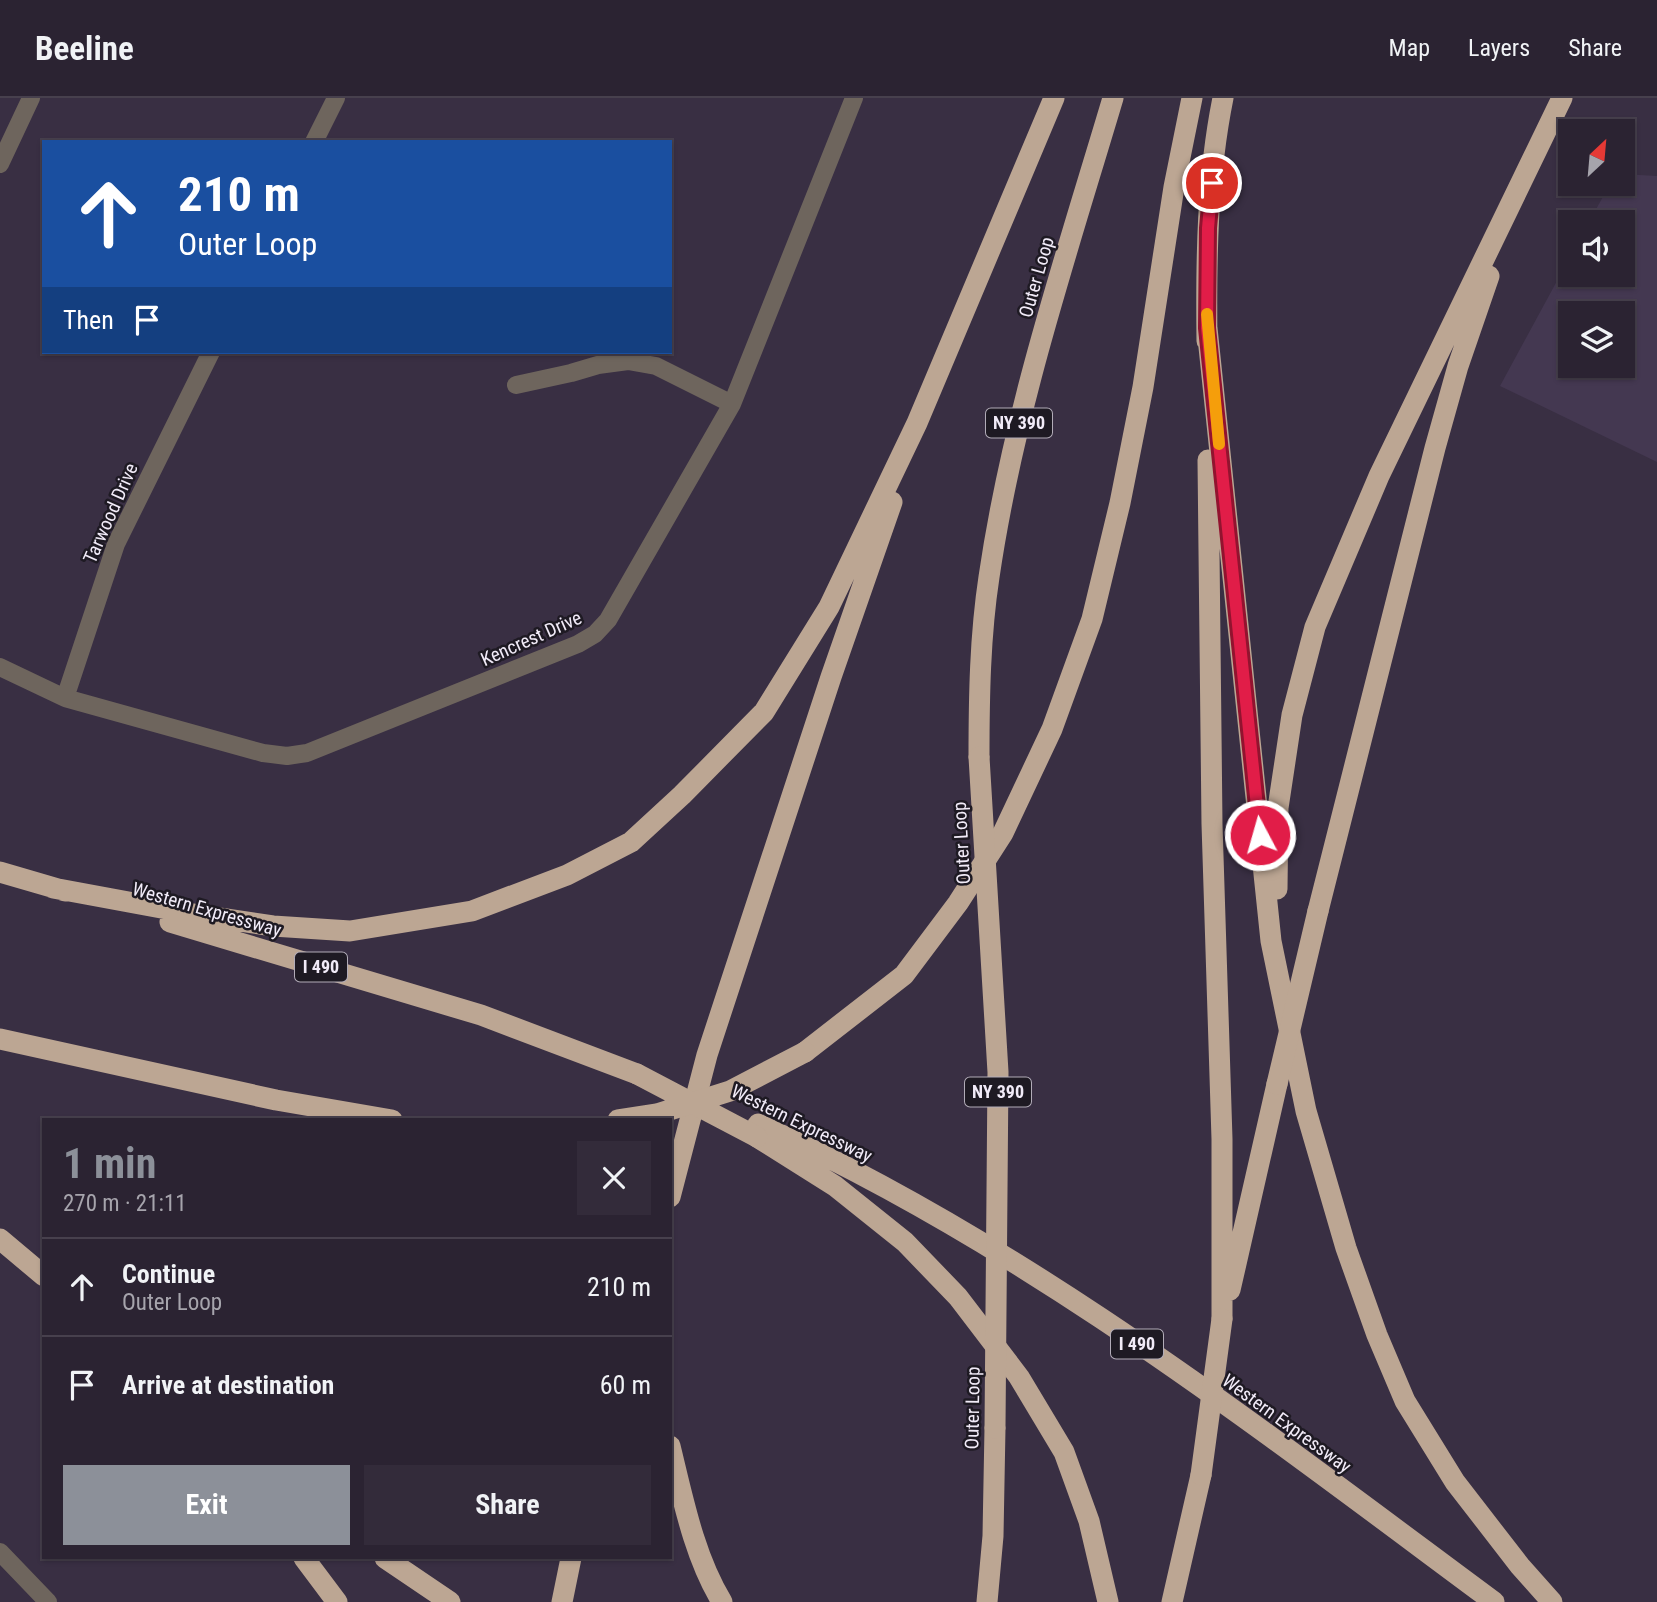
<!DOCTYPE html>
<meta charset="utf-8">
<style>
:root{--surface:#2b2332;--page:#332b3a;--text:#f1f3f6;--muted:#a6a4ac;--line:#47404d;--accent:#8c9099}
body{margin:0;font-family:"Roboto Condensed",sans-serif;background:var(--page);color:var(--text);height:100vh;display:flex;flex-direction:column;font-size:26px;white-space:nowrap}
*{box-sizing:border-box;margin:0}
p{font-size:23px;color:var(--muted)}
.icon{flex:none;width:38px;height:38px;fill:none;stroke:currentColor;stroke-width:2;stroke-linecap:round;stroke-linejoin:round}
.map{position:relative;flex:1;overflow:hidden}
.drawer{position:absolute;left:42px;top:1020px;width:630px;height:441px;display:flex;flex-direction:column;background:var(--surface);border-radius:0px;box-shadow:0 2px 5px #0004,0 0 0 2px var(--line)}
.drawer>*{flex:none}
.top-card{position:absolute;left:42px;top:42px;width:630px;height:214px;border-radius:0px;box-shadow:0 2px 5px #0004,0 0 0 2px var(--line);background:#1a4fa0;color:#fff;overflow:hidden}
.needle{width:46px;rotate:26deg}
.buttons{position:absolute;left:1558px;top:21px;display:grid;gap:14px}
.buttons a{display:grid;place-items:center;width:77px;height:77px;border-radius:0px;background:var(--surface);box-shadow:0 2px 5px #0004,0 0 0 2px var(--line);font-size:35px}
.pin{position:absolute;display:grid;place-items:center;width:60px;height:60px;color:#fff;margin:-30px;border:4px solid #fff;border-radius:50%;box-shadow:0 2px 7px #0007}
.me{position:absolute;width:77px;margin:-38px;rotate:354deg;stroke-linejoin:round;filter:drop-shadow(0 0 5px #0008)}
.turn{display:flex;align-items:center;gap:24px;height:147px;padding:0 21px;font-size:32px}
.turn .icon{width:91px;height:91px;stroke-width:2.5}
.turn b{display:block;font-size:49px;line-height:60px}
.then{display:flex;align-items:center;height:66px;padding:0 21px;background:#0003;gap:14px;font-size:26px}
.round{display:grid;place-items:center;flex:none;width:74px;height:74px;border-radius:0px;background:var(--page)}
.head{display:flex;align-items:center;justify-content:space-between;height:119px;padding:0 21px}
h1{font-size:42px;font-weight:700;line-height:52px;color:var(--accent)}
.cta{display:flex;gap:14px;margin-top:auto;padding:14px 21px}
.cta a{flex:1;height:80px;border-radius:0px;background:var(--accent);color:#fff;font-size:28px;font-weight:700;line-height:80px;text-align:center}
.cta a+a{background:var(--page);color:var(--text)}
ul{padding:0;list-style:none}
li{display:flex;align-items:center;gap:21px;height:98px;padding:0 21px;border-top:2px solid var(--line)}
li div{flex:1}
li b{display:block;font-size:26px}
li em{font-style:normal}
header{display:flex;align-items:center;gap:42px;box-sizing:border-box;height:98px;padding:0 35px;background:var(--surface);border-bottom:2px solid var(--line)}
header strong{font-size:33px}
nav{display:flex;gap:38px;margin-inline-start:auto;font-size:24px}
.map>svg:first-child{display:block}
.built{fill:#443851;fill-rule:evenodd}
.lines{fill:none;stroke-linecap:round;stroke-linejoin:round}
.street{stroke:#6e655d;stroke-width:18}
.highway{stroke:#bca693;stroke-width:21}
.highway-bridge{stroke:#bca693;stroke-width:21}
.route-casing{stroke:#92132f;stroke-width:18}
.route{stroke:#e11d48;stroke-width:12}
.slow{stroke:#f59e0b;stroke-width:12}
.labels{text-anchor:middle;stroke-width:5;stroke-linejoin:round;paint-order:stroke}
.shield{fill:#1e1a23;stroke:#b2acb8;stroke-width:2}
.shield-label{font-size:18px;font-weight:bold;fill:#f1ebf8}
.street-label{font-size:19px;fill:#f1ebf8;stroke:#1e1a23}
</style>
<header>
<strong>Beeline</strong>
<nav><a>Map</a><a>Layers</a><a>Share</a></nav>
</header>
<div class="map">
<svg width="1657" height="1504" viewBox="0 0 1657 1504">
<rect width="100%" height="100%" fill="#392f43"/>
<path class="built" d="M1622,76L1657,78V364L1500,288L1570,159V177H1622V124H1589L1610,86H1622ZM1570,215H1622V268H1570Z"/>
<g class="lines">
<path class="street" d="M314,44L336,0
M0,66L31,0
M516,287L571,275L598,267L628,263L656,268L732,306
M0,569L65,600L263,655L287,658L307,655L578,546L595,536L608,522L732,306L854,0
M65,600L116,446L211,254
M0,1454L48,1504"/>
<path class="highway" d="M1207,230L1271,843L1306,1013L1346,1150L1377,1237L1405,1303L1455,1384L1520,1468L1552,1504
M1207,243C1206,162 1207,79 1223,0
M1208,362L1212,726L1222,1041V1221
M979,659C979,599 980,538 989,479C1013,315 1066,158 1113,0
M0,774L65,793
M53,790L199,817L273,828L350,833L472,813L567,777L631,744L682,697L764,614L829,509L917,325L1054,0
M1277,791L1278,710L1292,617L1315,529L1379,378L1562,0
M1318,813L1435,350L1458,268L1489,178
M170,824L481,917L637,976
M0,941L276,1002L392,1022
M805,954L904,877L958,805L1003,735L1052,631L1092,521L1120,405L1143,289L1174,89L1192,0
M758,1026C1025,1147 1259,1330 1494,1504
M757,1039L835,1088L905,1144L958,1199L1019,1279L1064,1354L1089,1423L1108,1504
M670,1099L707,957L831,579L892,404
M0,1141L44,1178
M1230,1192L1277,986
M670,1348C683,1401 694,1458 722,1504
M304,1460L337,1504
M385,1460L450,1504
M562,1504L571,1460
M987,1504L993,1438L995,1330
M1172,1504L1201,1377"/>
<path class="highway-bridge" d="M979,659L998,974L995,1330
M637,976L757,1039
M1277,986L1318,813
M618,1022L657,1016L730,993L805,954
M1201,1377L1222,1221"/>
</g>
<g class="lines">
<defs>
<path id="route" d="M1212,85L1208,130L1207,230L1260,737"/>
</defs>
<use href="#route" class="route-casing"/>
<use href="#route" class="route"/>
<path class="slow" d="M1207,216L1219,346"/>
</g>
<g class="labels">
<g class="shield">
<rect x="986" y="310.5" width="66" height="29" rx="5"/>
<rect x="295" y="854.5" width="52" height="29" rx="5"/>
<rect x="965" y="979.5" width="66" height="29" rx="5"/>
<rect x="1111" y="1231.5" width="52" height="29" rx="5"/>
</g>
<g class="shield-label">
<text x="1019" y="331">NY 390</text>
<text x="321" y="875">I 490</text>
<text x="998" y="1000">NY 390</text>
<text x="1137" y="1252">I 490</text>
</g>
<g class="street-label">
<text transform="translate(1036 179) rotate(-74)" y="7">Outer Loop</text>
<text transform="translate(110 415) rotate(-66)" y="7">Tarwood Drive</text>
<text transform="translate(531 540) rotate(-24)" y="7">Kencrest Drive</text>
<text transform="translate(961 745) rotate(-93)" y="7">Outer Loop</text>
<text transform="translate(207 811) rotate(16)" y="7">Western Expressway</text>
<text transform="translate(802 1025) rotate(26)" y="7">Western Expressway</text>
<text transform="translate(972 1310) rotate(-89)" y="7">Outer Loop</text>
<text transform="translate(1287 1325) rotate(36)" y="7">Western Expressway</text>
</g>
</g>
</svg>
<div class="buttons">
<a><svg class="needle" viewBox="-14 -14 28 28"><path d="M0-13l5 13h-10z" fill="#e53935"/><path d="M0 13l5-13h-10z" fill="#a6a4ac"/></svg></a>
<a><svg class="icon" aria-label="sound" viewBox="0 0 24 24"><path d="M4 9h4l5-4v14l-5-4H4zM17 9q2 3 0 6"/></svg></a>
<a><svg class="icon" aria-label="layers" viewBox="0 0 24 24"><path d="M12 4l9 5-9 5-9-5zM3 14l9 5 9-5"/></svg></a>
</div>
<div class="pin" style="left:1212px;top:85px;background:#d93025"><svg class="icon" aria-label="arrive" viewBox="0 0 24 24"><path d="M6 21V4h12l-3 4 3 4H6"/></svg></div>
<svg class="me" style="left:1260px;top:737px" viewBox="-20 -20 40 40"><circle r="17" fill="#e11d48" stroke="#fff" stroke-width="3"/><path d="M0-11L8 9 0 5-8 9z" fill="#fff"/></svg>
<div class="top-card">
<div class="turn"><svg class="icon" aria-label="ahead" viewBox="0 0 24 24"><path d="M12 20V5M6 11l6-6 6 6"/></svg><div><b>210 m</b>Outer Loop</div></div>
<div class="then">Then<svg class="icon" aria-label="arrive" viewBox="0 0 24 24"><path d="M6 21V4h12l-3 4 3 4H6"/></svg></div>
</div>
<section class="drawer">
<div class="head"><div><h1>1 min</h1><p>270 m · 21:11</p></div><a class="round"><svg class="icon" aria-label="close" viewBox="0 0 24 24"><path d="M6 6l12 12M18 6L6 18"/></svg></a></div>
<ul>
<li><svg class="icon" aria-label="ahead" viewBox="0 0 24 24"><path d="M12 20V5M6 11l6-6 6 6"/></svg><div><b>Continue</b><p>Outer Loop</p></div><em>210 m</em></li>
<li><svg class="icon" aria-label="arrive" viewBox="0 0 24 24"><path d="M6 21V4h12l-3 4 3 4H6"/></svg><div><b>Arrive at destination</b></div><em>60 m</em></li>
</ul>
<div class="cta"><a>Exit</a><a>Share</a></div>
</section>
</div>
